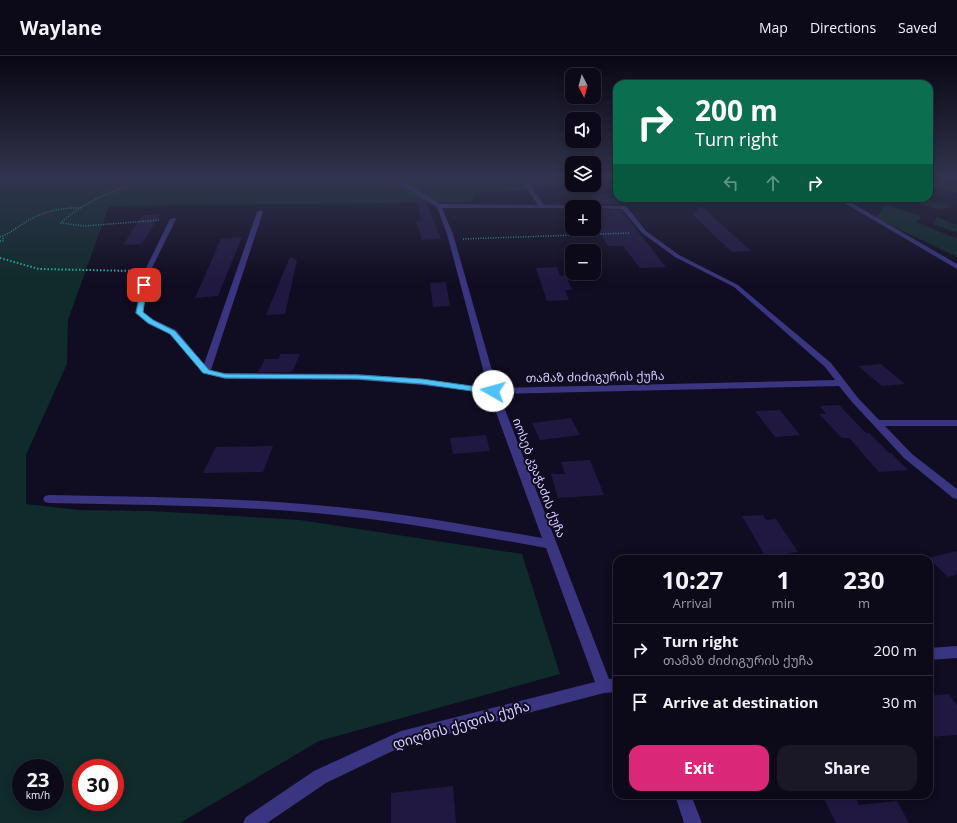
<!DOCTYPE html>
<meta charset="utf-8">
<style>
:root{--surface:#0c0919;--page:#1a1726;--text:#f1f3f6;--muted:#9a9aa2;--line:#2c2a38;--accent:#db2777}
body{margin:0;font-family:"Open Sans","Noto Sans Georgian",sans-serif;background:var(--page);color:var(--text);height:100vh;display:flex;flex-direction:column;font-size:15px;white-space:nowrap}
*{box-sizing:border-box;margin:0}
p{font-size:13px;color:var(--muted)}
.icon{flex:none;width:22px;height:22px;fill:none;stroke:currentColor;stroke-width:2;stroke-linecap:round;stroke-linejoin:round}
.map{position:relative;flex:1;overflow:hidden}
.drawer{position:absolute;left:613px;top:499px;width:320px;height:244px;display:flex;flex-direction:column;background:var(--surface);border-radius:12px;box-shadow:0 2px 10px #0003,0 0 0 1px var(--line)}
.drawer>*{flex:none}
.guide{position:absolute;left:613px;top:24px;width:320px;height:122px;border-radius:12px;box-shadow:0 2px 10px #0003,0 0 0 1px var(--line);background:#0b6e4f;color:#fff;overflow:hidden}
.needle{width:26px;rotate:174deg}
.buttons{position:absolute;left:565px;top:12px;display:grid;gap:8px}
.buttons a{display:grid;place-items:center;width:36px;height:36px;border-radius:8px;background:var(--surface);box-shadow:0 2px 10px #0003,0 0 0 1px var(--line);font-size:20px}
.speed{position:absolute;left:12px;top:703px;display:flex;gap:8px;font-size:20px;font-weight:700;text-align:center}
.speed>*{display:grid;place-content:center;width:52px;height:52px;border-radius:50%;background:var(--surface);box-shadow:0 2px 10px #0003,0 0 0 1px var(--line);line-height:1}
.speed small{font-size:10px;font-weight:400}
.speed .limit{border:6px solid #d22;background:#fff;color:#111}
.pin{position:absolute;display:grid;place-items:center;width:34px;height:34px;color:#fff;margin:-17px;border-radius:8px;box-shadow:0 2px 6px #0006}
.me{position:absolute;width:44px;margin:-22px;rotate:277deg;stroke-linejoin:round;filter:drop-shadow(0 0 3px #0008)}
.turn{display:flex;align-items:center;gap:14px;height:84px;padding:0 16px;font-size:18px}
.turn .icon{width:52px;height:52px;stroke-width:2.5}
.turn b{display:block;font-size:28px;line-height:34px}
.lanes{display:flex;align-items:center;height:38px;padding:0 16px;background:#0003;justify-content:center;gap:20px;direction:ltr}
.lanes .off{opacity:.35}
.eta{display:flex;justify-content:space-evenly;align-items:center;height:68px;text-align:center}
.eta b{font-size:24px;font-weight:700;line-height:28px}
.button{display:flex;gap:8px;margin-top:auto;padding:8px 16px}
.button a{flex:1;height:46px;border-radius:12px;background:var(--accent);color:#fff;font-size:16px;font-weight:700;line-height:46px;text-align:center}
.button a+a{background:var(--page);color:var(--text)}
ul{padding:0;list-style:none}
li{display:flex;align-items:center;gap:12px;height:52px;padding:0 16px;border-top:1px solid var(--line)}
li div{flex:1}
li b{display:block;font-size:15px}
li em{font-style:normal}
header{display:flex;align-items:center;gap:24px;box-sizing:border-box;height:56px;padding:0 20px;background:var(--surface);border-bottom:1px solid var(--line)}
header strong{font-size:19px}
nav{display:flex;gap:22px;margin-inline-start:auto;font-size:14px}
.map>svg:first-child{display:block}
.green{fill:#0f2b2a;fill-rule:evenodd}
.building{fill:#211842}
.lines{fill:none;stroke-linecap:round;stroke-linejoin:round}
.path-far1{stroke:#29b6af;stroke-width:1.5;stroke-dasharray:1 1.5;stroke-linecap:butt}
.path{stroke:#29b6af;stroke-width:2;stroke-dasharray:1.5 2;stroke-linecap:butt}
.lane{fill:#393581;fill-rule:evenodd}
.street{fill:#393581;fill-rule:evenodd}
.route{fill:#4fc3f7;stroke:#337fa1}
.labels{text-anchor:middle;stroke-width:4;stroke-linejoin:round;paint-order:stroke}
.street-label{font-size:12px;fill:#d2ccff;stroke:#100c21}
.near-street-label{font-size:14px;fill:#d2ccff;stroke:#100c21}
</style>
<header>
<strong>Waylane</strong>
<nav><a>Map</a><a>Directions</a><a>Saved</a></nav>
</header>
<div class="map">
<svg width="957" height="767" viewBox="0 0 957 767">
<rect width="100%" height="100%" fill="#100c21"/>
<path class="green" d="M0,120H572V128L529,134L474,137L471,146L109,150L68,264L67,308L26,399V448L79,454L152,455L300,464L522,498L560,618L319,685L180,767H0ZM21,712H55V746H21ZM81,712H115V746H81Z
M929,122L957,130V137L929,129Z
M897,142H922L952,151L937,153Z
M886,149L922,160L916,166L957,183V201L876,162Z
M937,161L957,169V177L933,168Z"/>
<path class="building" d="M592,139H607L609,142H614L619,148H597Z
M417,140L426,146L441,183L422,184L416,165H421Z
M701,150L751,195L732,196L693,159Z
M594,153L621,154L666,211L640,212L623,190H608L594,167Z
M160,158L142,188L123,189L143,159Z
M242,181L218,240L195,242L221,183Z
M290,201L297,204L285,258L266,259Z
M557,211L560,220L566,219L572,234H565L569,244L547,245L536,212Z
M446,226L450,250L433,251L430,227Z
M281,298H300L292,316H258L265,303H278Z
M881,308L905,328L882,330L858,310Z
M839,349L866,377H869L889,397H891L908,414L879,416L849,382H842L819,358H826L820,350Z
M780,354L787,363L800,379L775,381L755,355Z
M571,362L580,379L540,384L532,367Z
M486,379L490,395L453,398L450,382Z
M273,390L263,416L203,417L216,391Z
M590,404L604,439L558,442L551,418H565L561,406Z
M763,459L766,464L776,463L798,496L788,497L792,503H767L742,460Z
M957,495V518L948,521L928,502Z
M949,638L957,649V679L929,681V640Z
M453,730L456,767H391V737Z
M822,739H854L859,749L897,745L909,767H836Z"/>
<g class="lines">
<path class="path-far1" d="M157,120C127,130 83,144 61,167L84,170L160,164
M0,126L13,120
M0,181C9,178 16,172 24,167C41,156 61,151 81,152
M463,183L630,177
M0,185H3V180"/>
<path class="path" d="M0,202L39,213L136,215"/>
<path class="lane" d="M788,142H825L823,143L741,146L739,145L741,144Z"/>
<path class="street" d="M387,120H392L408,128L440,148L538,149L519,120H524L544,149L626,150L646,175L679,199L738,229L831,307L858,342L879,364H957V370H885L912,398L957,433V443L953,442L904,402L852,346L839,330L499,338L609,623L617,622V636L604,637L403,690L326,727L267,767H243L246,761L314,715L401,675L595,626L546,492C469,478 393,464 315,457C227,449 138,449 49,447L45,446L43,443L45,440L49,439C138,441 227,441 315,449C391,455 467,469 542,482L489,337L422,329L358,324L225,323L203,317L170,278L148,268L135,257L144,216L170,163L175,162L176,163L150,216L143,256L154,264L176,274L204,308L257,156L260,154L263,156L211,314L225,317L358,318L422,323L488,332L447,178L437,151L404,130L387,123ZM572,151L622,153L642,177L675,201L734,231L825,311L835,324L497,332L453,178L442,152H572Z
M836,142H843L957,208V213Z
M957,590V602L929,604V592Z
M675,739H691L702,767H684Z"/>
</g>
<linearGradient id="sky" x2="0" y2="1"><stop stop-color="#090712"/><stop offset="0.53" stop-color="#31344e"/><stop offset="1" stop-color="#31344e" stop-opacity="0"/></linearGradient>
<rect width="957" height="228" fill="url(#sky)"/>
<path class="route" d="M142,228L147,229L143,256L153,264L175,275L209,314L225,318L358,319L422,323L493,333L497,335L493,338L422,328L358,323L225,322L203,317L170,278L148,267L136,257Z"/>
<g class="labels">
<g class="street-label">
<text transform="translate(595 321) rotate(-1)" y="4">თამაზ ძიძიგურის ქუჩა</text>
<text transform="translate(539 422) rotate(69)" y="4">იოსებ კვაჭაძის ქუჩა</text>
</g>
<g class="near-street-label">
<text transform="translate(461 669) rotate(-16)" y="5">დიღმის ქედის ქუჩა</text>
</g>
</g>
</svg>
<div class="buttons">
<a><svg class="needle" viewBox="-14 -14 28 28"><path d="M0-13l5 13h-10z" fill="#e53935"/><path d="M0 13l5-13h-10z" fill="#9a9aa2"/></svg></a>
<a><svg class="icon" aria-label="sound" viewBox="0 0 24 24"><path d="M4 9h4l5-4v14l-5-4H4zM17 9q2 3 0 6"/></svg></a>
<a><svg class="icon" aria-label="layers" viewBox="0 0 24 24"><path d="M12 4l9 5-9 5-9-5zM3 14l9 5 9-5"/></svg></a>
<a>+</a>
<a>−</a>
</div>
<div class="speed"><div>23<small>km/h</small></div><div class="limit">30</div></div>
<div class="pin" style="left:144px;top:229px;background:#d93025"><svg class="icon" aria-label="arrive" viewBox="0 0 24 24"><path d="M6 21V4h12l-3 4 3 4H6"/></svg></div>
<svg class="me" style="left:493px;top:335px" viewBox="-20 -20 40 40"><circle r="19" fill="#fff"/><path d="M0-13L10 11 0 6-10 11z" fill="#4fc3f7"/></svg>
<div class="guide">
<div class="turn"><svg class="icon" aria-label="right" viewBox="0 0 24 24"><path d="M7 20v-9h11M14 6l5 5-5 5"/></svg><div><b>200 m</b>Turn right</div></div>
<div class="lanes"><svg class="icon off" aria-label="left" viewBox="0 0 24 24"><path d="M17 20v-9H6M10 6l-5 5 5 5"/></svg><svg class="icon off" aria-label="ahead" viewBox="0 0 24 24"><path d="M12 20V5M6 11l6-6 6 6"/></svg><svg class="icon" aria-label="right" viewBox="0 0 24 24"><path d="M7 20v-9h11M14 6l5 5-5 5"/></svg></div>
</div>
<section class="drawer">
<div class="eta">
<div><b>10:27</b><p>Arrival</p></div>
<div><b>1</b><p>min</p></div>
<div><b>230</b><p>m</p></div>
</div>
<ul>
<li><svg class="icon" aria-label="right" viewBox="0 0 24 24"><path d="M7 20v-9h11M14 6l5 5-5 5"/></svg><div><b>Turn right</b><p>თამაზ ძიძიგურის ქუჩა</p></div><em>200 m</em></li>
<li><svg class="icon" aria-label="arrive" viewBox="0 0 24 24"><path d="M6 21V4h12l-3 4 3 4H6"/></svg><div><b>Arrive at destination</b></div><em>30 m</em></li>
</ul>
<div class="button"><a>Exit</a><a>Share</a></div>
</section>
</div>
